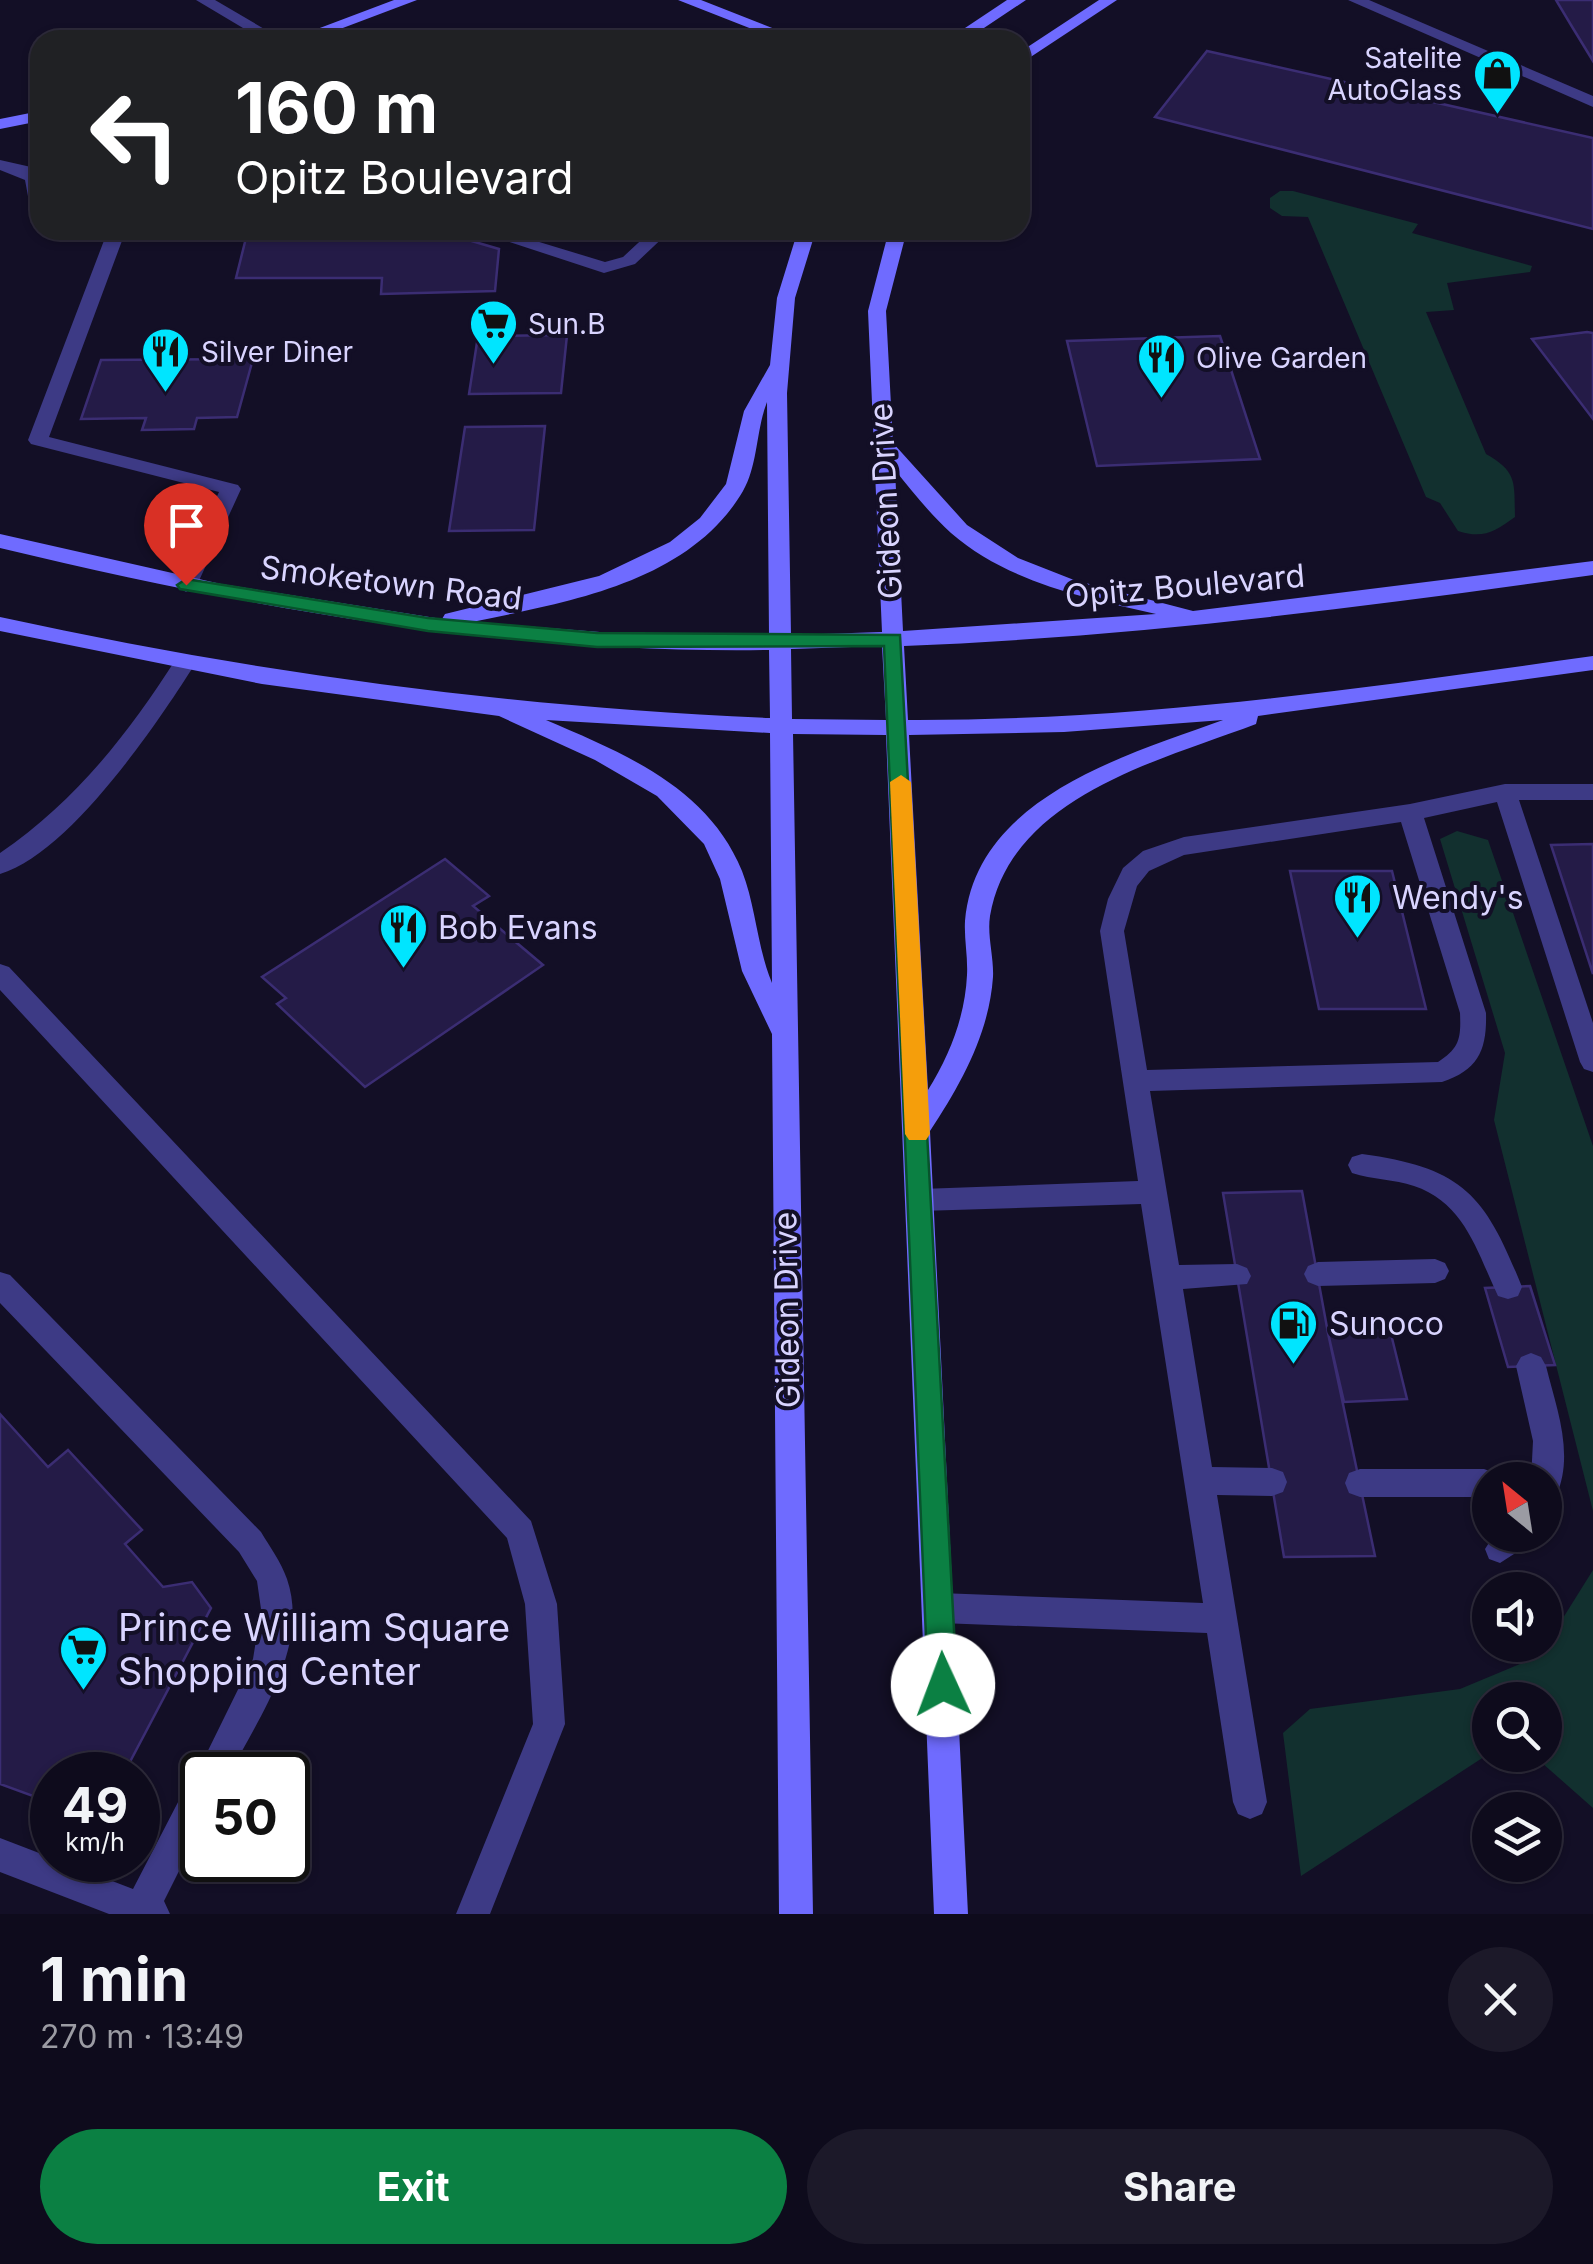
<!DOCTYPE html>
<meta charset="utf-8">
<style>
:root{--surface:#0e0b1c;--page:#1c1929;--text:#f1f3f6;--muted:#9b9ba3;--line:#2e2b3b;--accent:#0b8043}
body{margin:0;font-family:Inter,sans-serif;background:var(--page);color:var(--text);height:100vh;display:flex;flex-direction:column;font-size:38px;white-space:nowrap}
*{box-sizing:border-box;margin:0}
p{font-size:32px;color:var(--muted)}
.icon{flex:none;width:55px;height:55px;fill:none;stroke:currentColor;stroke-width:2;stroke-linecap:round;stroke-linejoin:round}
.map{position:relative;height:1914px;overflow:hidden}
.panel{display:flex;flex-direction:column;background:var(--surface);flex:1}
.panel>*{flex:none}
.top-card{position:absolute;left:30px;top:30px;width:1000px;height:210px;border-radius:30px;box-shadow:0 2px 8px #0004,0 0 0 2px var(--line);background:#202124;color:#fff;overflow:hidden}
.needle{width:65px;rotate:330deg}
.controls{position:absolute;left:1472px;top:1462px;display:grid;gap:20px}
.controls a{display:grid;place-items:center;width:90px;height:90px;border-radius:50%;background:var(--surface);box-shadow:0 2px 8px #0004,0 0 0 2px var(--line);font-size:50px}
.speed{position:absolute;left:30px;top:1752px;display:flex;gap:20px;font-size:50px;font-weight:700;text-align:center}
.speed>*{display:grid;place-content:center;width:130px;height:130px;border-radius:50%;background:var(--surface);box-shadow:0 2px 8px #0004,0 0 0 2px var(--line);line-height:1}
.speed small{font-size:25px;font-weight:400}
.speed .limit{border:5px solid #111;border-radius:15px;background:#fff;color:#111}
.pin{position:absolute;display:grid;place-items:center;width:85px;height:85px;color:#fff;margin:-102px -42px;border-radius:50% 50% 50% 0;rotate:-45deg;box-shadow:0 0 10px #0007}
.pin .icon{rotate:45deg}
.me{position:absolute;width:110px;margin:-55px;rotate:358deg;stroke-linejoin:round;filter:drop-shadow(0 0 8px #0008)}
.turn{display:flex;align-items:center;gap:35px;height:210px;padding:0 40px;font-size:45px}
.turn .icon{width:130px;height:130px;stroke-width:2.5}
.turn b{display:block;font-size:70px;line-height:85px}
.round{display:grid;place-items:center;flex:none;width:105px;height:105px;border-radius:52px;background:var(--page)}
.summary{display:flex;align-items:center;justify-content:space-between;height:170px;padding:0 40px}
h1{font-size:60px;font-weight:700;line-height:75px}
.primary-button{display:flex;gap:20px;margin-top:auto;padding:20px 40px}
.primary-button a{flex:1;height:115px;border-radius:60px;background:var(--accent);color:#fff;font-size:40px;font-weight:700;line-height:115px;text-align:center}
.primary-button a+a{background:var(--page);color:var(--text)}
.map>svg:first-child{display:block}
.green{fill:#12302f}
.building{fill:#241b47;stroke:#3b2d73;stroke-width:2.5}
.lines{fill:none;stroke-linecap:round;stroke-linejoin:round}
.lane{fill:#3d3a85;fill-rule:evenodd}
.secondary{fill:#6f6bff;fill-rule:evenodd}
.route{fill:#0b8043;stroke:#07532c;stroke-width:2.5}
.slow{fill:#f59e0b}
.labels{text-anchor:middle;stroke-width:8;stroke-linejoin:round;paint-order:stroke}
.far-poi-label{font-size:28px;fill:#d9d4ff;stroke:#130f26;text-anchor:start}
.street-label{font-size:32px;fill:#d9d4ff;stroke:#130f26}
.poi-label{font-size:32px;fill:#d9d4ff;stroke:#130f26;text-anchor:start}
.near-poi-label{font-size:38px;fill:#d9d4ff;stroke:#130f26;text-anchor:start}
</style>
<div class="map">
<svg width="1593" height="1914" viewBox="0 0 1593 1914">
<rect width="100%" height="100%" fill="#130f26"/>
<path class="green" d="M1280,191H1293L1418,224L1412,233L1532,266L1530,272L1447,283L1454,310L1426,312L1486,454C1518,472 1514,483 1515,517C1494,532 1483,539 1458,531L1440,503L1426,497L1308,217L1282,216L1270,208V198Z
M1457,831L1488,840L1593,1146V1511L1494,1120L1505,1053L1440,839Z
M1593,1570V1808L1533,1755H1545V1700H1490V1753L1301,1876L1283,1733L1310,1709L1460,1689L1520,1664L1539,1645H1545V1639L1558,1626Z"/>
<path class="building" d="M1556,0H1593V61L1571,25Z
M1207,51L1593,138V229L1155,117Z
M248,230H434L499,249L495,291L381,294L382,278H236Z
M1587,332L1593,333V419L1532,339Z
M567,335L561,393L469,394L478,336Z
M1220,336L1260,459L1097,466L1067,341Z
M253,359L237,417L197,418L194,429L142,430L146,418L81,419L101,360Z
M545,426L534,530L449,531L465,427Z
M1593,844V974L1551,845Z
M445,859L489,896L473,906L543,965L365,1087L277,1004L286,998L262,977Z
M1290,871H1392L1426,1009H1319Z
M1302,1191L1328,1333L1375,1556L1284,1557L1223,1193Z
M1530,1286L1555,1365L1508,1367L1485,1288Z
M1390,1330L1407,1399L1344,1402L1328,1333Z
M0,1414L48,1467L68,1450L142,1530L125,1544L163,1587L192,1582L211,1608L123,1775H52V1803L0,1784Z"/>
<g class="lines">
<path class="lane" d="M196,0H215L283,40H263Z
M1348,0H1369L1593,96V107Z
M0,160L31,167L40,174V207H30L25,180L0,170Z
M108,230H126L49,437L238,485L241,489L197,585L186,592L175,585L219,492L31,444L28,440Z
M473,230H500L605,262L623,257L652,230H671L635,264L604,273Z
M184,657L195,664C157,724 70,853 0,874V853C75,802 128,734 176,659Z
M1505,784H1593V800H1519L1593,1023V1072L1584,1069L1580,1062L1497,802L1424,818L1486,1013C1487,1049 1479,1070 1442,1082L1150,1091L1179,1265L1237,1264L1247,1268L1251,1276L1247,1284L1183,1289L1212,1467L1272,1468L1283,1472L1287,1482L1283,1492L1272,1496L1217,1495L1267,1802L1262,1814L1250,1819L1238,1814L1233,1802L1207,1633L940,1623L929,1619L924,1608L929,1597L940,1593L1203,1603L1141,1204L921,1211L911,1208L907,1200L911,1192L921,1189L1138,1181L1100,931L1108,899L1123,868L1143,851L1184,837L1410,804ZM1401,822L1460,1013C1461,1038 1460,1048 1438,1062L1147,1070L1124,931L1137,886L1149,871L1184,855Z
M0,964L9,967L531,1521L557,1604L565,1724L490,1914H456L533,1724L525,1604L507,1538L0,990Z
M1362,1154C1464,1168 1485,1195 1522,1287L1518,1296L1508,1299L1498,1296C1477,1252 1465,1203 1414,1186C1394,1179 1373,1180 1352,1173L1348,1165L1352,1157Z
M1435,1259L1445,1263L1449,1271L1445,1279L1435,1283L1318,1286L1308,1282L1304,1274L1308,1266L1318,1262Z
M0,1272L10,1275L261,1532C270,1547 281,1562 287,1579C310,1646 258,1719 229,1775H202V1825L164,1901L170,1914H109L0,1872V1838L133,1889L190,1779L195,1777L253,1659L261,1609L257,1581L239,1552L0,1303Z
M1531,1353L1541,1357L1546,1366C1556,1407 1575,1454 1556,1496L1545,1500V1480H1531L1533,1441L1516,1366L1521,1357Z
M1360,1469H1484L1495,1473L1498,1480H1490V1494L1484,1497H1360L1349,1493L1345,1483L1349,1473Z
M1494,1535H1532L1528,1545L1500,1563L1489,1559L1485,1549Z"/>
<path class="secondary" d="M394,0H417L311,40H288Z
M678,0H701L803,40H780Z
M1007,0H1026L966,40H947Z
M1099,0H1117L1020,64V52Z
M40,111V121L0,129V119Z
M798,230H816L795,298L787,393L791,635L882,632L868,311L889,230H907L886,311L893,443L967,525L1018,558L1074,580L1193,611L1593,561V575C1365,607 1135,637 904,646L908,720C1138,721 1366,688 1593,656V670L1258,716L1256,724C1159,761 1011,796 990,916C987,936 994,957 993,977C989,1034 961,1084 930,1131L968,1914H934L886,735L793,734L813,1914H779L772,1034L742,971L720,879L704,844L657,796L595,760L499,716L262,684L0,631V617C255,673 509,707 770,718L769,650C508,654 253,609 0,548V534L221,584L442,619L445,614L599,576L670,542L700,518L726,484L744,411L770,365L777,298ZM767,402L769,635L625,634L472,622C567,602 689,583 743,491C758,465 756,430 767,402ZM895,470C912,491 930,514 951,533C1007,582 1085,598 1156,614L903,631ZM882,646L886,720L792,719L791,649ZM546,720L770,733L772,983C757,947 756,907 742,871C708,787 623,753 546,720ZM1223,720C1127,755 976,797 965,921C964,939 968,957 967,975C965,1016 950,1055 928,1090L909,735L1064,732Z"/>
</g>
<path class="route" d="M186,579L428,618L597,633L900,635L957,1685L953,1695L943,1699L932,1695L928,1685L884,646L597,647L428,631L180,589L177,585Z"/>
<path class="slow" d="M901,775L911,782L930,1134L926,1140H909L905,1134L890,782Z"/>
<defs>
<symbol id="shop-pin" viewBox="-11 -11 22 30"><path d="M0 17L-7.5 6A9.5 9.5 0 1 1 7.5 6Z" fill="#00e5ff" stroke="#130f26"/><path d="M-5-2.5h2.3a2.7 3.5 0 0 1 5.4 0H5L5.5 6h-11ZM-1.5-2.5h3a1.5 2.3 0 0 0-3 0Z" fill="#111"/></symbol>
<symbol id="supermarket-pin" viewBox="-11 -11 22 30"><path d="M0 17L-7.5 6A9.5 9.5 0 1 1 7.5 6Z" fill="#00e5ff" stroke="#130f26"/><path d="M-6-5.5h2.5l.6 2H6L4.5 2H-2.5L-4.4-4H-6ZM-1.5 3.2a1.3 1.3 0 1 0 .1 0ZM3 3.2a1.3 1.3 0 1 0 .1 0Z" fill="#111"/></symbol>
<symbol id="restaurant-pin" viewBox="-11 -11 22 30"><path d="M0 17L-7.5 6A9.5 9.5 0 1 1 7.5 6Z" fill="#00e5ff" stroke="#130f26"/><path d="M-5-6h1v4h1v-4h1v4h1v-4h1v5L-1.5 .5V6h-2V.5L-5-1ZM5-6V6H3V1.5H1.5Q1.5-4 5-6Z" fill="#111"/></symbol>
<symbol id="fuel-pin" viewBox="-11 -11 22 30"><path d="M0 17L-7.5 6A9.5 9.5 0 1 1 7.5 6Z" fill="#00e5ff" stroke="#130f26"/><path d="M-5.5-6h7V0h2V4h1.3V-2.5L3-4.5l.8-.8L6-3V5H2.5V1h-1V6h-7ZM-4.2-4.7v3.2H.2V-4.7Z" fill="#111"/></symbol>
</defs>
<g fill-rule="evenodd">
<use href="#shop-pin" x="1470" y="46" width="55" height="75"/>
<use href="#supermarket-pin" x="466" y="296" width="55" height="75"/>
<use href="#restaurant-pin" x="138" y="324" width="55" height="75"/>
<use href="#restaurant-pin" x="1134" y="330" width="55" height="75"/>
<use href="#restaurant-pin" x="1330" y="870" width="55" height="75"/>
<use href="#restaurant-pin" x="376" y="900" width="55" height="75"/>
<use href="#fuel-pin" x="1266" y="1296" width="55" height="75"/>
<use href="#supermarket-pin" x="56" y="1622" width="55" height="75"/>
</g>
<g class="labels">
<g class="far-poi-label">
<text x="1462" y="68" text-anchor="end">Satelite<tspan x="1462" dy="32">AutoGlass</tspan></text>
<text x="528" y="334">Sun.B</text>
<text x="201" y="362">Silver Diner</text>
<text x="1196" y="368">Olive Garden</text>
</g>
<g class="street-label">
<text transform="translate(886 501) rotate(-93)" y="11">Gideon Drive</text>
<text transform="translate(391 583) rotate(7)" y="11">Smoketown Road</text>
<text transform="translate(1185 586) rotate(-5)" y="11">Opitz Boulevard</text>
<text transform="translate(787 1310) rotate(-91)" y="11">Gideon Drive</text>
</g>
<g class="poi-label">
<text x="1392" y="909">Wendy's</text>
<text x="438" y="939">Bob Evans</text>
<text x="1329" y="1335">Sunoco</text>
</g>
<g class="near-poi-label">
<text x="118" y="1641">Prince William Square<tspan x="118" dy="44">Shopping Center</tspan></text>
</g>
</g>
</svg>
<div class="controls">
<a><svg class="needle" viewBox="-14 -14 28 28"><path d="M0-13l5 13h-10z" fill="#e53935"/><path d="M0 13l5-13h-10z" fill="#9b9ba3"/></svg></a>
<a><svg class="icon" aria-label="sound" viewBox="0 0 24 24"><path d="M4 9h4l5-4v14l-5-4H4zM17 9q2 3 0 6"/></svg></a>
<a><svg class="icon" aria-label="search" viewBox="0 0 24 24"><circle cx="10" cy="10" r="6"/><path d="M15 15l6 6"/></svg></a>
<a><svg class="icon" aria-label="layers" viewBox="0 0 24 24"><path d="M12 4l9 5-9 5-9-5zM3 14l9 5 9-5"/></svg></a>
</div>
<div class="speed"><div>49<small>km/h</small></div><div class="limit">50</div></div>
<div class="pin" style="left:186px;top:585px;background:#d93025"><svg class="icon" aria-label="arrive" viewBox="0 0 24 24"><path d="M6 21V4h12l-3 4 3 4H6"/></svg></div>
<svg class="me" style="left:943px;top:1685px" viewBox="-20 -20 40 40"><circle r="19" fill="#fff"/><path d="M0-13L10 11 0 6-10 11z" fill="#0b8043"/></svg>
<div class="top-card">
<div class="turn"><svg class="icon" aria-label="left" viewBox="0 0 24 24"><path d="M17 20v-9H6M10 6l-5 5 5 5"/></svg><div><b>160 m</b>Opitz Boulevard</div></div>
</div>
</div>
<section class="panel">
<div class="summary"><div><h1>1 min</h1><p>270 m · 13:49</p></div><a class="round"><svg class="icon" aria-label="close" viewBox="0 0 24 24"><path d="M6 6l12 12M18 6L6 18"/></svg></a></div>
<div class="primary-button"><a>Exit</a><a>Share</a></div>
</section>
